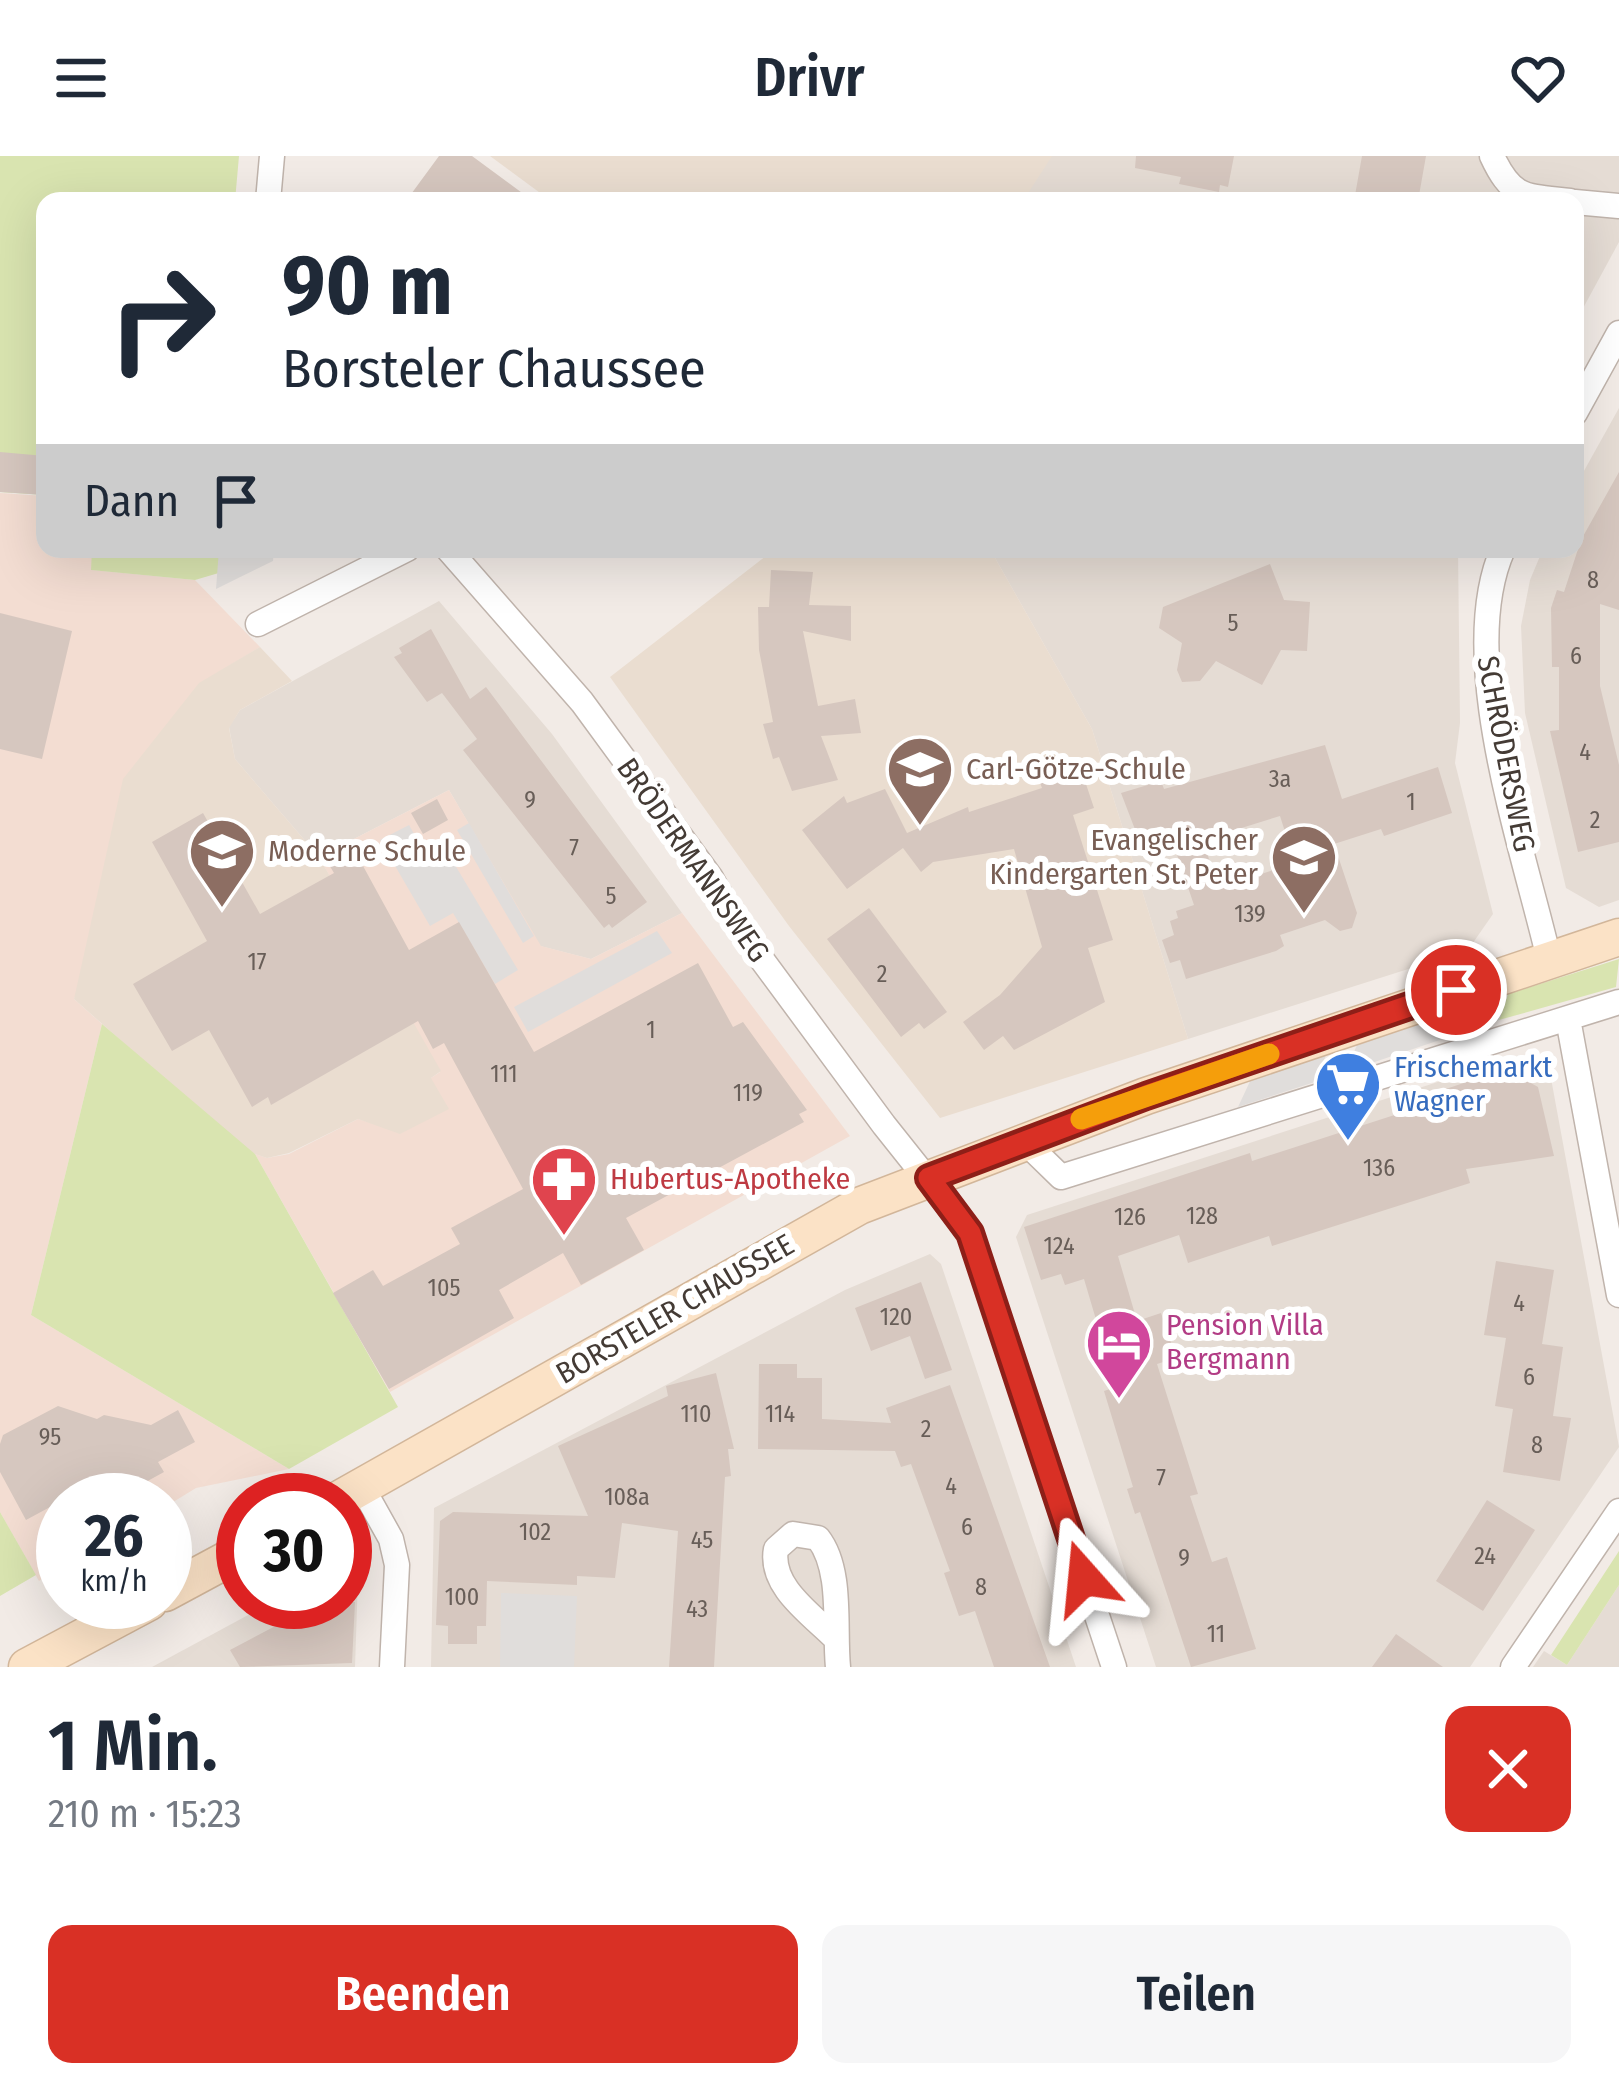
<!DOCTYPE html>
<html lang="de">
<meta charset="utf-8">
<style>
:root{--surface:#fff;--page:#f6f6f7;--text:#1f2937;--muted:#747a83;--accent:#d93025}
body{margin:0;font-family:"Fira Sans Condensed",sans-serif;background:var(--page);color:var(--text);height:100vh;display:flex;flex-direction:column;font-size:45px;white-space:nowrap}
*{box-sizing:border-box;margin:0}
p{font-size:39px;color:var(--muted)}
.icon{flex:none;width:66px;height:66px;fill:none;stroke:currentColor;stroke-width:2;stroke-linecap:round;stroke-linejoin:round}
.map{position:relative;height:1511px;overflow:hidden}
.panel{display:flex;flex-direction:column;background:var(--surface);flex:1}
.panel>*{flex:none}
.hud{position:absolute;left:36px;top:36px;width:1548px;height:366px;border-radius:24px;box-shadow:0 12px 48px #0002;background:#fff;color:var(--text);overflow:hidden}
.speed{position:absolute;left:36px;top:1317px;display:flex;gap:24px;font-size:60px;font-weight:700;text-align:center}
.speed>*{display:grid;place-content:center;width:156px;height:156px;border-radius:50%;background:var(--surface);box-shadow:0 12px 48px #0002;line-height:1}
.speed small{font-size:30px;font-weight:400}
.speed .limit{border:18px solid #d22;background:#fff;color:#111}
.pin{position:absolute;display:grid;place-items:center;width:102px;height:102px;color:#fff;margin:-51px;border:6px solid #fff;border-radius:50%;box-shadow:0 3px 12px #0007}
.me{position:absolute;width:132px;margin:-66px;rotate:342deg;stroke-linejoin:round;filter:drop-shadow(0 0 9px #0008)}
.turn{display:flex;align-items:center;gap:42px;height:252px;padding:0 48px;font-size:54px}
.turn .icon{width:156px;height:156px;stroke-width:2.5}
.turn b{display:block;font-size:84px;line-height:102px}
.then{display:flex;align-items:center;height:114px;padding:0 48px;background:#0003;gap:24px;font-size:45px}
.round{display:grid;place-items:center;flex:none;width:126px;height:126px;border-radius:24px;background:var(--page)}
.head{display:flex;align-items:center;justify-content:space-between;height:204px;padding:0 48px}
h1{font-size:72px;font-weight:600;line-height:90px}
.action{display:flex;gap:24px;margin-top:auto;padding:24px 48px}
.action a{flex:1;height:138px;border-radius:24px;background:var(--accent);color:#fff;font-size:48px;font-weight:600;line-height:138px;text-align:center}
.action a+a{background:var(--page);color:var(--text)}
header{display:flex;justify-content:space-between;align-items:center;height:156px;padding:0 48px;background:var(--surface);font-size:54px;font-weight:600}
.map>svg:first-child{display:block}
.residential{fill:#e5dcd4}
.commercial{fill:#f3ddd2}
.education{fill:#eaddd0}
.green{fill:#d9e4b0}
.parking{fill:#e0dddb}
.building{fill:#d6c7bf;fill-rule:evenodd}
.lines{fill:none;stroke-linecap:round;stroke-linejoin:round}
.minor-casing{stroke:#c0b4ac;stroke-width:27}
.secondary-casing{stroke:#d2b69a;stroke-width:39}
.minor{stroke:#fff;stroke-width:24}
.secondary{stroke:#fbe2c6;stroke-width:36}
.route-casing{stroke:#8d1f18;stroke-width:30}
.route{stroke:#d93025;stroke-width:21}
.slow{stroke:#f59e0b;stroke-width:21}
.labels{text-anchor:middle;stroke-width:12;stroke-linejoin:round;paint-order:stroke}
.number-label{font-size:24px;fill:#685e58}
.street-label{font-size:30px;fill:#443b35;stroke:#fff}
.education-label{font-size:30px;fill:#785e54;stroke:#fff;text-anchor:start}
.shop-label{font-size:30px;fill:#366cbe;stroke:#fff;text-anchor:start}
.health-label{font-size:30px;fill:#be3a42;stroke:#fff;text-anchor:start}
.hotel-label{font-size:30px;fill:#b23c85;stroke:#fff;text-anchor:start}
</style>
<header><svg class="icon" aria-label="menu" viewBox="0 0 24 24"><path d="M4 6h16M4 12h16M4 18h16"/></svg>Drivr<svg class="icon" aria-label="heart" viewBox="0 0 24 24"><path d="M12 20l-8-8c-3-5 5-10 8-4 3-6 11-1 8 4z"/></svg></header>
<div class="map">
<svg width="1619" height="1511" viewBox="0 0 1619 1511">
<rect width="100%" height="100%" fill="#f2ebe6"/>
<path class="residential" d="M1050,0H1619V86L1575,167V45H1020Z
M1619,252V744L1599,751L1566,732L1525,557L1521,470L1530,424L1543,393H1575V331Z
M990,393H1458L1460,567L1455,607L1493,758L1468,794L1188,883L1092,573Z
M439,445L552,578L682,757L591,803L540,790L449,634L319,701L235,603L229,571L240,554Z
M1518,900L1550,917L1619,1291L1470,1511H1156L1016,1081L1027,1059Z
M930,1098L941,1108L1076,1511H431L434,1352L845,1134Z
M345,1414L358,1422L355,1511H152L272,1446H345Z
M1619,1429V1511H1533L1544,1495L1567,1509Z"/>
<path class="commercial" d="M0,337L45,340V393H92V414L195,424L260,491L199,528L74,843L102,868L31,1159L289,1313L196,1332L165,1351V1344H63V1411L39,1425L0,1356Z
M449,634L541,790L591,803L682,757L850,980L390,1236L255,998L267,1002L289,998L358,963L397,975L431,922L440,916L319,701Z"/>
<path class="education" d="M490,0H1052L1023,45H551Z
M775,393H990L1092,573L1188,883L940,962L789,770L610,521Z
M260,491L292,525L240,554L229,572L235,603L319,701L441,915L431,922L449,953L400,978L358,963L289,997L267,1002L246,995L74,843L123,623L199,527Z"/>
<path class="green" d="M0,0H239L235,45H45V339L0,336Z
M92,393H300L195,424L91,414Z
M1619,803L1616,831L1499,864L1508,838Z
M102,868L255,998L398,1251L289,1313L31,1159Z
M0,1356L36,1419L0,1440Z
M1619,1395V1429L1567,1509L1551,1499Z"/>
<path class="parking" d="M219,393H274L273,405L216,433Z
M469,667L534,780L523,787L457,674Z
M409,669L425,697L443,689L518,814L495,828L453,757L430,770L380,684Z
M657,775L672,797L528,876L514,851Z
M1508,838L1499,864L1345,916L1357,889Z
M1326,899L1315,926L1238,951L1252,921Z
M501,1437L577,1440L574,1511H500Z"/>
<path class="building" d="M439,0H472L533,45H406Z
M1136,0H1234L1228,31L1220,29L1219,36L1179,28L1181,21L1135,12Z
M1362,0H1426L1418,45H1354Z
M0,296L45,300V339L0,336Z
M1619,316V454L1600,448V530L1619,609V686L1578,696L1550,575L1559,574V511H1552L1551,452L1557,434L1564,436L1581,384Z
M1270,408L1284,444L1310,446L1307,495L1281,494L1262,529L1216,505L1200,525L1182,526L1177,514L1182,487L1159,472L1163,451Z
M771,414L813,416L809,449L851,450V485L803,475L818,550L855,543L861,577L821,580L838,624L792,635L779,601L773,603L763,568L773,566L759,494L758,451H769Z
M0,457L72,475L42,603L0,593Z
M431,473L470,543L486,531L647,746L612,772L609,768L604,772L463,594L477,583L442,537L427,546L394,501L402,497L399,492Z
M1325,589L1342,643L1438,611L1452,657L1384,680L1381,673L1334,688L1357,757L1352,772L1340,775L1325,764L1280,779L1284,790L1276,795L1186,823L1180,804L1170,807L1162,784L1174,779L1170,765L1178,762L1176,755L1194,749L1175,693L1146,702L1121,637L1161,625L1164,633ZM1280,660L1295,707L1218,732L1203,684Z
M1080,610L1094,652L1073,659L1113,784L1088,792L1105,846L1014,894L1003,880L984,894L963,866L1000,839L1042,791L1014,693L933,706L921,716L903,692L847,733L802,674L844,640L847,647L885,633L907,677L968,651L969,656L1042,632L1039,624Z
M437,643L448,664L423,678L411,657Z
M203,657L260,758L334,717L325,702L351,688L409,794L459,766L534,896L698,807L733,871L743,866L807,954L799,958L804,966L626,1062L644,1094L581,1129L563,1097L499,1134L514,1162L389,1233L333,1137L373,1114L383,1130L460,1088L451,1072L523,1033L444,887L433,893L418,865L271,949L268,941L252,951L209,874L172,895L133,828L207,785L152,686Z
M869,752L947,856L924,873L919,867L901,881L827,783Z
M1505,913L1538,931L1554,1000L1466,1013L1470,1027L1272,1090L1269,1080L1188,1107L1179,1079L1118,1100L1137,1165L1161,1157L1176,1202L1157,1208L1198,1338L1190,1340L1212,1406L1227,1401L1256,1493L1191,1511L1140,1356L1135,1358L1127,1333L1133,1331L1104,1235L1116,1231L1084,1123L1065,1129L1061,1118L1041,1124L1024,1071L1250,997L1252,1005L1444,943L1440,935Z
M1496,1105L1554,1114L1542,1188L1563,1191L1553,1260L1571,1262L1560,1325L1503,1316L1513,1253L1495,1250L1506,1182L1484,1179Z
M921,1126L952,1214L925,1223L910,1180L871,1195L855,1152Z
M759,1208H797V1222H822V1263L891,1267L886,1252L950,1229L1050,1511H994L975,1455L959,1460L944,1417L950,1415L911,1308L901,1311L895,1295L758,1293Z
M716,1217L734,1293H728L731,1320L725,1321L714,1511H669L678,1375L622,1367L615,1422L577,1420V1429L487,1425L486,1470H477V1488H448V1470L436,1469L440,1365L453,1356L588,1360L558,1290L668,1240L666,1230Z
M58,1250L97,1263L104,1259L151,1269L178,1254L195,1286L158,1306L164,1316L113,1344H63L26,1364L0,1316V1288L3,1279Z
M1487,1344L1535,1374L1483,1455L1436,1425Z
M321,1446H355L352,1507L240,1511L230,1494Z
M1396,1478L1443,1511H1372Z"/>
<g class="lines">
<defs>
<path id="minor" d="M1492,0C1512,43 1525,40 1570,45
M268,45L272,0
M1575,46L1619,50
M1575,257L1619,177
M448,393L582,546L711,722L740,774L884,969L970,1077L1114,1511
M1503,393C1455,500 1523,691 1549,803
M258,468L407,393
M1568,863L1619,1139
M1023,984L1061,1021L1619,846
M362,1331L391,1383L397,1409L392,1511
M835,1482C811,1458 769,1430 776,1393L793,1378L818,1382C843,1414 834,1472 838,1511
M1513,1511L1619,1355"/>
<path id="secondary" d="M338,1344L859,1050L1146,940L1619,781
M165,1437L243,1395
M27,1511L149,1446"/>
</defs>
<use href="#minor" class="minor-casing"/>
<use href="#secondary" class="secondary-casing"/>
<use href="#minor" class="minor"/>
<use href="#secondary" class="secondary"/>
</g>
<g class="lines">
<defs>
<path id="route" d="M1084,1422L970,1077L929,1022L1146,940L1456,834"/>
</defs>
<use href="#route" class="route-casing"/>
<use href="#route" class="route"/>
<path class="slow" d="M1081,963L1269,898"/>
</g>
<defs>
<symbol id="school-pin" viewBox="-11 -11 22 30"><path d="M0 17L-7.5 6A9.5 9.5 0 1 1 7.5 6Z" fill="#8d6e63" stroke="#fff"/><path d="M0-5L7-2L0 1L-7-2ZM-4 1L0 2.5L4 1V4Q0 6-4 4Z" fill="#fff"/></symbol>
<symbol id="supermarket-pin" viewBox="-11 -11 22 30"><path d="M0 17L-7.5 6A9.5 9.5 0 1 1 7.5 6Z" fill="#3f7fe0" stroke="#fff"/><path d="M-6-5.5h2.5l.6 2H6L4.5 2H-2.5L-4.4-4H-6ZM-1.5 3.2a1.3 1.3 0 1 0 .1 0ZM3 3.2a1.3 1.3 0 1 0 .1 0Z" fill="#fff"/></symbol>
<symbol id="pharmacy-pin" viewBox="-11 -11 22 30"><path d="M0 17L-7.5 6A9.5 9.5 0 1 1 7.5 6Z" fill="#e0444e" stroke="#fff"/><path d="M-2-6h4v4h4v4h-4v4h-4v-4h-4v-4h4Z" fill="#fff"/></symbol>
<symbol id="hotel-pin" viewBox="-11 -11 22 30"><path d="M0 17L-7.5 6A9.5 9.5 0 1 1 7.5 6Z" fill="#d1479c" stroke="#fff"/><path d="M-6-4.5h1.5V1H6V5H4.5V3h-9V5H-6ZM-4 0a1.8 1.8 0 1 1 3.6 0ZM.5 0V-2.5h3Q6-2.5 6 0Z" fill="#fff"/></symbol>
</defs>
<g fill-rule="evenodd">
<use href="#school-pin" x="882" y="575" width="76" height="104"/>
<use href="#school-pin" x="184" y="657" width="76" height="104"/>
<use href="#school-pin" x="1266" y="663" width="76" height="104"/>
<use href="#supermarket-pin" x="1310" y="890" width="76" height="104"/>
<use href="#pharmacy-pin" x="526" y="985" width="76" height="104"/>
<use href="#hotel-pin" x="1081" y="1148" width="76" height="104"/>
</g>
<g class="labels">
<g class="number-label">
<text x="1593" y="432">8</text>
<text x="1233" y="475">5</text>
<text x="1576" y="508">6</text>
<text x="1585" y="604">4</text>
<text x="1280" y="631">3a</text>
<text x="530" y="652">9</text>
<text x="1411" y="654">1</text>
<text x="1595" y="672">2</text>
<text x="574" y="700">7</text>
<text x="611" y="748">5</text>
<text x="1250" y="766">139</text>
<text x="257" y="814">17</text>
<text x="882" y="826">2</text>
<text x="651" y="882">1</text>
<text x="504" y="926">111</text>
<text x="748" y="945">119</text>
<text x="1379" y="1020">136</text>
<text x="1202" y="1068">128</text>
<text x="1130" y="1069">126</text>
<text x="1059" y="1098">124</text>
<text x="444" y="1140">105</text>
<text x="1519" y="1155">4</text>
<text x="896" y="1169">120</text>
<text x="1529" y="1229">6</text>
<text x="696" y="1266">110</text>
<text x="780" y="1266">114</text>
<text x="926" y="1281">2</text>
<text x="50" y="1289">95</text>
<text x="1537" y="1297">8</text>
<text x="1161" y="1330">7</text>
<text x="951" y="1338">4</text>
<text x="627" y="1349">108a</text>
<text x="967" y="1379">6</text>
<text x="535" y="1384">102</text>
<text x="702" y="1392">45</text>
<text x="1485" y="1408">24</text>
<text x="1184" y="1410">9</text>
<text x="981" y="1439">8</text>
<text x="462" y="1449">100</text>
<text x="697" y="1461">43</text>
<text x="1216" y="1486">11</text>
</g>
<g class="street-label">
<text transform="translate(1506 598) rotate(79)" y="10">SCHRÖDERSWEG</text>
<text transform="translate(693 704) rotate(55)" y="10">BRÖDERMANNSWEG</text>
<text transform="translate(675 1153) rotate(-30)" y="10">BORSTELER CHAUSSEE</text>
</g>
<g class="education-label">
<text x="966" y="623">Carl-Götze-Schule</text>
<text x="1258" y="694" text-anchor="end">Evangelischer<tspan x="1258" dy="34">Kindergarten St. Peter</tspan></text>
<text x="268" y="705">Moderne Schule</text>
</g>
<g class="shop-label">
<text x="1394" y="921">Frischemarkt<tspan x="1394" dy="34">Wagner</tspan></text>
</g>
<g class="health-label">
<text x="610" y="1033">Hubertus-Apotheke</text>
</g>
<g class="hotel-label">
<text x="1166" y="1179">Pension Villa<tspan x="1166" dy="34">Bergmann</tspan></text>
</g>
</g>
</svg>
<div class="speed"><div>26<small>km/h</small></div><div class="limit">30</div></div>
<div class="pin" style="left:1456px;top:834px;background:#d93025"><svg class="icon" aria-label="arrive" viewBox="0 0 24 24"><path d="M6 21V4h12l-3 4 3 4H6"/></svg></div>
<svg class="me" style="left:1084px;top:1422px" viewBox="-20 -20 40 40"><path d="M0-17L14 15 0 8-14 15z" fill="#d93025" stroke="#fff" stroke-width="4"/></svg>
<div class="hud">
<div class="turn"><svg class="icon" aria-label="right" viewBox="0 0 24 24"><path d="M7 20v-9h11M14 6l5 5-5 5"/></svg><div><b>90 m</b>Borsteler Chaussee</div></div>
<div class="then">Dann<svg class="icon" aria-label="arrive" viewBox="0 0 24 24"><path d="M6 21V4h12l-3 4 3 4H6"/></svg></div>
</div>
</div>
<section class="panel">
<div class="head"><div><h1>1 Min.</h1><p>210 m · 15:23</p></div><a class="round" style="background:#d93025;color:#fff"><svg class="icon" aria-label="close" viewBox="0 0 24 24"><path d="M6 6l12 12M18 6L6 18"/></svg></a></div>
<div class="action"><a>Beenden</a><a>Teilen</a></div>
</section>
